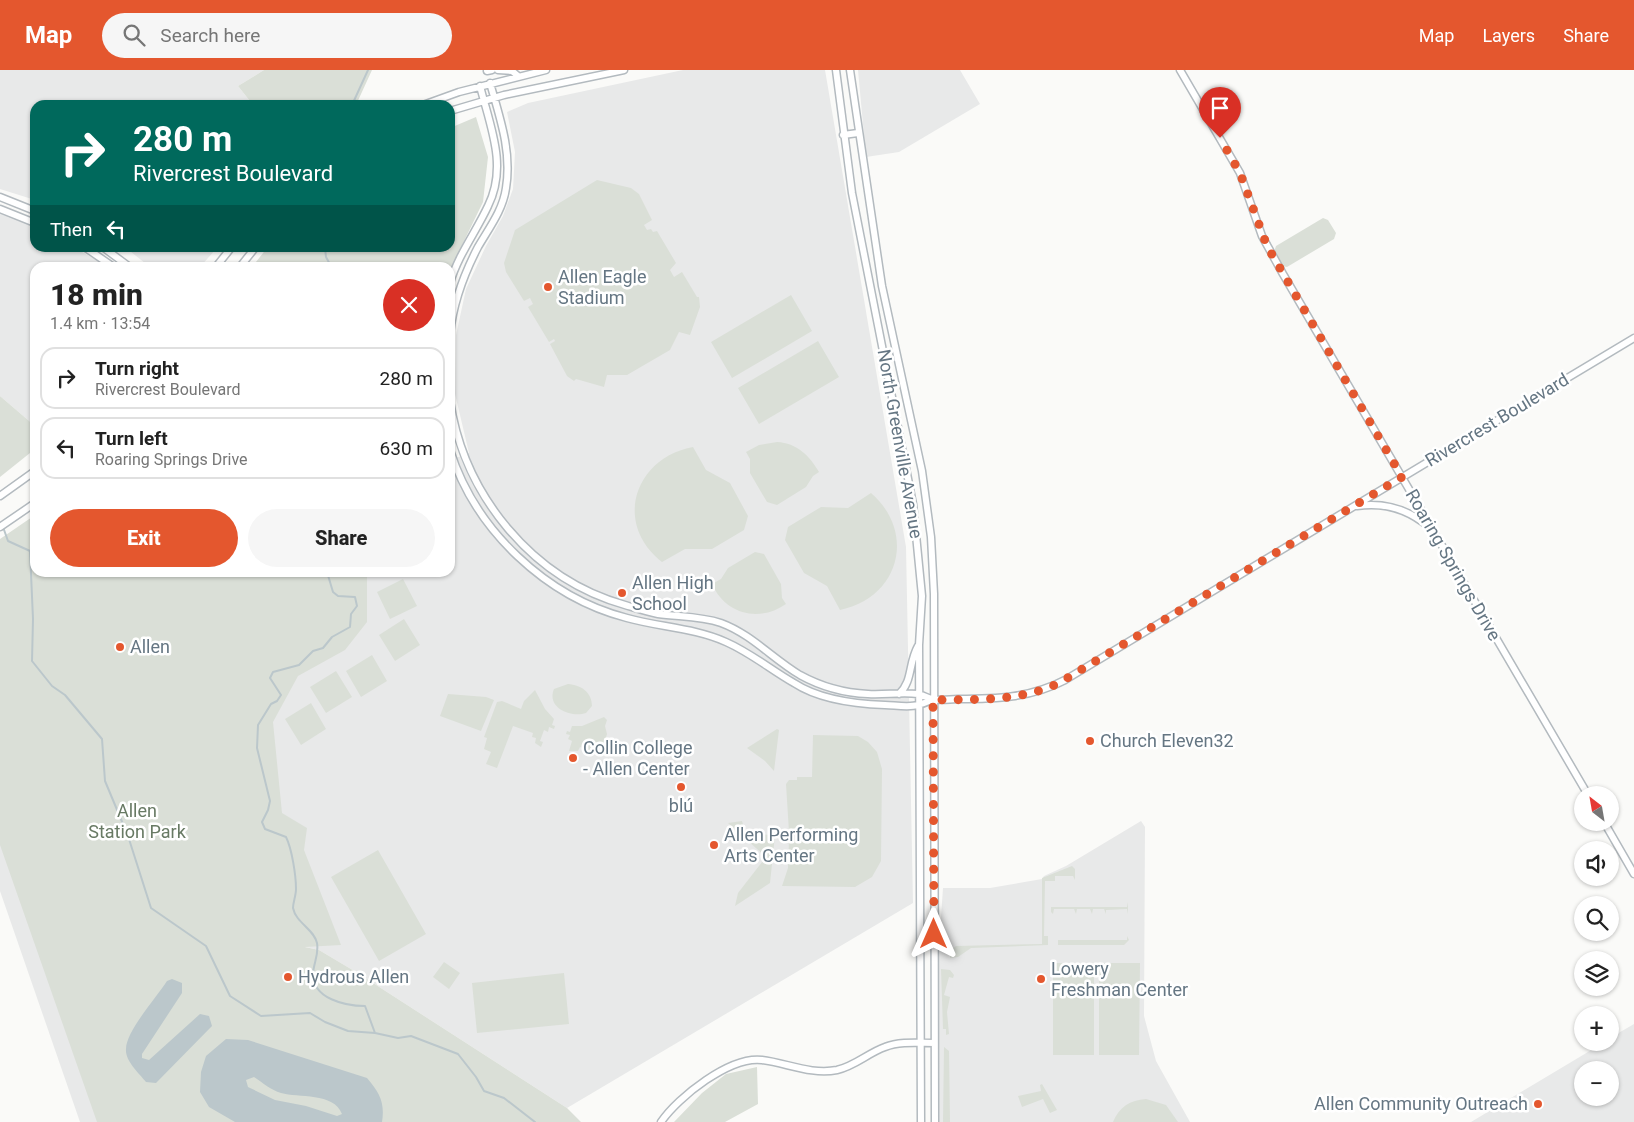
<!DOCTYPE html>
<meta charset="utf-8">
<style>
:root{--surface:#fff;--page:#f6f6f6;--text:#222;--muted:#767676;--line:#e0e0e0;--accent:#e4572e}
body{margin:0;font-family:Roboto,sans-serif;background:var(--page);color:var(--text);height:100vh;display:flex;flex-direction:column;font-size:19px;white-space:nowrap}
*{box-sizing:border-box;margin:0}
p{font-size:16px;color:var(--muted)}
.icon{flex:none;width:28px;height:28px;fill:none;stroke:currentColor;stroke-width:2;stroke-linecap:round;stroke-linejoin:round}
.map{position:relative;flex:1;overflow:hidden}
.drawer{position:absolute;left:30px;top:192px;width:425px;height:315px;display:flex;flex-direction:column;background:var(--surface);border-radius:15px;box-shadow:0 1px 4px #0004}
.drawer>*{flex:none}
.guide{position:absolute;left:30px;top:30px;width:425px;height:152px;border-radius:15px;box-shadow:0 1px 4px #0004;background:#00695c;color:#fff;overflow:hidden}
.needle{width:32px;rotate:329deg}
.fabs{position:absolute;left:1574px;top:716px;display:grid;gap:10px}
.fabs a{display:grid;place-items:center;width:45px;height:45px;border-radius:50%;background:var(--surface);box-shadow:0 1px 4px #0004;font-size:25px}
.pin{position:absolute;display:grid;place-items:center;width:42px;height:42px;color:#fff;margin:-51px -21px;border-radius:50% 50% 50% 0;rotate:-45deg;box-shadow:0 0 5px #0007}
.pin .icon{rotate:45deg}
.me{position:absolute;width:55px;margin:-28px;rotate:0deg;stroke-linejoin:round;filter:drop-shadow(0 0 4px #0008)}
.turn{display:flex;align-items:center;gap:18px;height:105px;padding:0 20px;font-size:22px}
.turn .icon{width:65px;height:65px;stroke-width:2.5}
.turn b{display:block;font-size:35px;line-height:42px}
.then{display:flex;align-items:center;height:48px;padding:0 20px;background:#0003;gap:10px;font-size:19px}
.round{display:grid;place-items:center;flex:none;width:52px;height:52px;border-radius:26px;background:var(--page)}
.summary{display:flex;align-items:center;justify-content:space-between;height:85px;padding:0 20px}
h1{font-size:30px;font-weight:800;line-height:38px}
.action{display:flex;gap:10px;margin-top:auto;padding:10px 20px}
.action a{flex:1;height:58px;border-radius:30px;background:var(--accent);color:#fff;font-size:20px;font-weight:800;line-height:58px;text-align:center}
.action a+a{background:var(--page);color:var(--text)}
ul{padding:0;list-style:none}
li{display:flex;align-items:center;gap:15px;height:62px;margin:0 10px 8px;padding:0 10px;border:2px solid var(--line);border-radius:15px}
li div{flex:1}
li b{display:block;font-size:19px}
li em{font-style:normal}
header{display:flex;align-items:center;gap:30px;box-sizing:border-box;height:70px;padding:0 25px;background:var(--accent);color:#fff}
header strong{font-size:24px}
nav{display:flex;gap:28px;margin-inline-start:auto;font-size:18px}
.search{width:350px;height:45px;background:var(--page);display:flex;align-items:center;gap:12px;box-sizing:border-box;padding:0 18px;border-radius:28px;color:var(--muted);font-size:19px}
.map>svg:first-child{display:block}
.built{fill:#e8e9e9;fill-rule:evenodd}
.green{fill:#dadfd7}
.water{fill:#bbc7cb;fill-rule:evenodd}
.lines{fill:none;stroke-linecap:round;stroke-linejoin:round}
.stream{stroke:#bbc7cb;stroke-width:2}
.secondary-casing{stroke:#b3babf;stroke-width:9}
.secondary{stroke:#fff;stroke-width:6}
.route{stroke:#e4572e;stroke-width:9;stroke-dasharray:0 16.2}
.poi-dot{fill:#e4572e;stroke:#fff;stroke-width:2}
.labels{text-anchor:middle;stroke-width:5;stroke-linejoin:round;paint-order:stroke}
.poi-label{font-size:18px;fill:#657683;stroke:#fff;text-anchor:start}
.street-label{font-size:18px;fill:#657683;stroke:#fff}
.park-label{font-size:18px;fill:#687a64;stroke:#fff}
</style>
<header>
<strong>Map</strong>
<div class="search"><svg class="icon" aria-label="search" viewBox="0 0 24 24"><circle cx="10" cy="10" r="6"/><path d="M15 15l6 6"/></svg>Search here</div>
<nav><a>Map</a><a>Layers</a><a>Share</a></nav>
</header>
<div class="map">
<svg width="1634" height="1052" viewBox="0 0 1634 1052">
<rect width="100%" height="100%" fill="#fafaf8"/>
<path class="built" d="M0,0H264L238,16L253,35H35V130L0,119Z
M683,0H825L906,477L913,833L567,1038L356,902L319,880L297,875L280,852L264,638L346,503L450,502V390L469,383L455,324L456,265L466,219L486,176L503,146L513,119L515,82L507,42L528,33Z
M858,0H960L980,34L899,82L866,87Z
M0,142L35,157V178H75L109,197L35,198V356L0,326Z
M126,178H217L199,198L150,197Z
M1141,751L1145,757L1144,946L1156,991L1190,1052H939V876L943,818H990L1042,809L1044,806L1066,796Z
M0,762L100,1052H80L0,821Z
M1634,954V1052H1471L1603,973L1610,972V968ZM1582,1000H1610V1028H1582Z"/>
<path class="green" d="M264,0H372L356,35H253L238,16Z
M476,47L488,87L483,132L450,200V198L252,197L267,178H450V58Z
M597,110L631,118L639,124L652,150L644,155L647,160L651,159L653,162L657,161L676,193L670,200L674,207L682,202L697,227H699L700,237L690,265L679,262L670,280L627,305H607L604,317L576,309L574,311L567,306L550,274L555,271L554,269L549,272L528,237L533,234L530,228L524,231L506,202L504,193L515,160Z
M1323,148L1328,150L1336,163L1334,169L1287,197L1282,196L1274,182L1276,176Z
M791,225L812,261L732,308L711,272Z
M818,271L839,307L759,354L738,318Z
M0,326L35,356V379L0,407Z
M777,372C797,373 810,386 819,402L813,406L806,417L777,435L767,432L750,403V389L746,382L759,375Z
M693,377L706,400L730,413L748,446L744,460L712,479H685L662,492C613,454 634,388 693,377Z
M871,423C917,463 899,528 840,540L827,516L804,503L785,470L788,457L821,437L848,438Z
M35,445V502L367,503V552L345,580L298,606L273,652L282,743L307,758L304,780L341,875L305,877L319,880L356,902L567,1038L581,1052H97L0,775V469Z
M755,482L764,484L781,514L782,528L786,534C759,553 725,544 712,514L721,509L728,498Z
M403,509L417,536L390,549L377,522Z
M404,549L420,575L395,591L379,565Z
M372,585L387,611L361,627L346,601Z
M336,601L352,627L326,643L310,617Z
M568,614C581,615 592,622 592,636L586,643C571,648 546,638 554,619Z
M535,620L545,639L554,649L552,655L555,656L554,659L549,657L548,662L544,660L540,671L543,672L541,677L535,673L536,668L532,667L533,663L513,656L497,698L486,694L491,682L484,679L487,668L484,667L497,632L502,631L521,639L524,631Z
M448,624L486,627L494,630L481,661L440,646Z
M311,633L326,659L301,675L285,649Z
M604,647L607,650L605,656L607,664L605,671L609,672L594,682L580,677L578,681H569L572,671L568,669L570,665L566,664L567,661L570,662L572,656H582Z
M777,659L779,660L774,701L765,691L747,678Z
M813,665L858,666L868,672L877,682L882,699L881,791L872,807L855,817L782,816L788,798L789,770L791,765L789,762L786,714L789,710H797V707H812Z
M742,751L744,758L748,764L775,765L770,813L735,836L738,823L766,787L728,753Z
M378,780L426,864L379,891L331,807Z
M1072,796L1075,799V810L1073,806H1055V811H1045L1044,866H1048V875L971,878L958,887L950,888V881L956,876L1042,874V808Z
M1128,832V844L1127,839L1106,840V844L1104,839H1093L1092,844L1090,839H1077L1076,844L1074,839H1054L1053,844L1051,842V837H1127Z
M1127,866L1129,870L1124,875H1058V870H1127Z
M444,892L460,903L449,919L433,907Z
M1053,893H1094V985H1053Z
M1099,893H1140L1139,985H1099Z
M941,899L950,900L954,905L953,908L949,907L944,925L950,927L947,942L949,964L946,965V959H943Z
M564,903L569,954L477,963L472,913Z
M944,977L949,981L950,1052H943Z
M757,997L758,1034L725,1052H674L702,1023L726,1004Z
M1042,1014L1057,1040L1050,1043L1043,1029L1022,1037L1018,1026L1041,1021L1040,1015Z
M1146,1029L1166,1035L1178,1052H1113C1119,1037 1130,1030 1146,1029Z"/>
<path class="water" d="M172,909L182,913V923L142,984V988L149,990L200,944L209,946L212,956L156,1013L146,1012C139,1003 125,991 126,979C126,961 157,927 167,911Z
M226,969L248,970L367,1008C380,1023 385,1033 382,1052H235L209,1037L200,1022L201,1002L206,986ZM254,1007C263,1013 271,1020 281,1023C298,1028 334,1022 342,1044L337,1046L306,1036L275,1030L248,1017L246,1010Z"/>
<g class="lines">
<path class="stream" d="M352,35L368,0
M325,178L326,187L332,198
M3,457L8,471L30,481L33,549L32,591L52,616L65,625L102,669L105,711L128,766L151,838L206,876L230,926L261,946L310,943L325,952L348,961L375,963L398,968L411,966L458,984L476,1007L484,1021L504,1028L535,1052
M327,502L333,522L338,526L355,527L357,536L351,544L350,557L332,567L323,578L313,581L299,595L273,602L270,608L281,625L277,631L271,634L258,655L257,678L270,731L268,740L262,752L265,759L286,767C292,779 296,806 296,819C296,826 293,832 293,838C296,853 314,859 317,873C319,884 314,892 313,903C312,929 346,936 365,936L375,963"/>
<defs>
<path id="secondary" d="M498,0L512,1L518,6
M836,0L852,123L913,434L922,526L919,575L921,1052
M850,0L882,216L922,401L931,467L934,524L935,1052
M1180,0L1240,103L1262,166L1283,204L1588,725
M487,1L492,0
M423,35L459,22L546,0
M450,41L504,25L624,0
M843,65L858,63
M0,127L35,141
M0,139L35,153
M86,178L115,198
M104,178L131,198
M215,198L231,178
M239,198L255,178
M450,213C458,185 476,162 488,136C508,96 490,56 480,16
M450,264C453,233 464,204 478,177C489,158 503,140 506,118C512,82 500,48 490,13
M450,331C464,425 532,509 625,535C635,538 647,542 658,544C679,547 700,546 721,553C751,564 773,589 800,605C820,616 845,623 868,624C885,625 901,622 918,624C923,625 927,628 932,629C940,631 950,629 958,629C995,629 1031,628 1065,610L1634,268
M450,380C475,460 546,527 627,548C659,557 695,558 726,572C751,583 771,600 794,613C820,630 855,634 885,635C905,636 915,639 933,629
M0,426L35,401
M1357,436C1384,432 1408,439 1429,457
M0,457L35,433
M899,624C913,611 908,594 918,576
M1604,752L1634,804
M661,1052C678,1027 730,986 762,990C787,993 811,1005 837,1000C855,996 868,983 885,977C900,971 918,973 934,973"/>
</defs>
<use href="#secondary" class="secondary-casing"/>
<use href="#secondary" class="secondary"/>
</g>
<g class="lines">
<path class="route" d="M934,864L933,630C976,629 1019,632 1059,613L1402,407L1267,176L1240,103L1220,68"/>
</g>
<g class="poi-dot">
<circle cx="548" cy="217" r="5"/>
<circle cx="622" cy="523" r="5"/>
<circle cx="120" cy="577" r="5"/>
<circle cx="1090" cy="671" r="5"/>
<circle cx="573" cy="688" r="5"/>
<circle cx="681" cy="717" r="5"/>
<circle cx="714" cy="775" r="5"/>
<circle cx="288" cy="907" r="5"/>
<circle cx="1041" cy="909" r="5"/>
<circle cx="1538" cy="1034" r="5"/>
</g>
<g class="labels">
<g class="poi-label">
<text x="558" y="213">Allen Eagle<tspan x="558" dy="21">Stadium</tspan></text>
<text x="632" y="519">Allen High<tspan x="632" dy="21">School</tspan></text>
<text x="130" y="583">Allen</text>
<text x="1100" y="677">Church Eleven32</text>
<text x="583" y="684">Collin College<tspan x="583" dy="21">- Allen Center</tspan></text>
<text x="681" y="742" text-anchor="middle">blú</text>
<text x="724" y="771">Allen Performing<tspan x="724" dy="21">Arts Center</tspan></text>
<text x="1051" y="905">Lowery<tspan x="1051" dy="21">Freshman Center</tspan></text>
<text x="298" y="913">Hydrous Allen</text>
<text x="1528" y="1040" text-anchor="end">Allen Community Outreach</text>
</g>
<g class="street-label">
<text transform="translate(1497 350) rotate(-31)" y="6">Rivercrest Boulevard</text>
<text transform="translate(900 374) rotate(80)" y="6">North Greenville Avenue</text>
<text transform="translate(1453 495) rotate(60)" y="6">Roaring Springs Drive</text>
</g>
<g class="park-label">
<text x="137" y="747">Allen<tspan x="137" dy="21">Station Park</tspan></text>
</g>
</g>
</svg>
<div class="fabs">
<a><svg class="needle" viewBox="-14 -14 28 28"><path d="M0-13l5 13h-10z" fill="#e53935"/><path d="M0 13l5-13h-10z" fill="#767676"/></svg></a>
<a><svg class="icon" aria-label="sound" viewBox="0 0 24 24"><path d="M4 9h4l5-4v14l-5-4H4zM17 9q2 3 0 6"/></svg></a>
<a><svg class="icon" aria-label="search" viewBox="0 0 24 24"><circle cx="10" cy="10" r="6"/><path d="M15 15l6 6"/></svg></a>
<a><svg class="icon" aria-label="layers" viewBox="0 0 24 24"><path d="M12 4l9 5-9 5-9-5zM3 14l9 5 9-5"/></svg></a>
<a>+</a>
<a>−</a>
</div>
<div class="pin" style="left:1220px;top:68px;background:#d93025"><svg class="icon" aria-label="arrive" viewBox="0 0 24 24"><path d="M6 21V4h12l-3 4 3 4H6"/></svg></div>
<svg class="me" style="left:934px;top:864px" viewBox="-20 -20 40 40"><path d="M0-17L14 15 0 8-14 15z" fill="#e4572e" stroke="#fff" stroke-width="4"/></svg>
<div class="guide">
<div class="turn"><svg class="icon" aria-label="right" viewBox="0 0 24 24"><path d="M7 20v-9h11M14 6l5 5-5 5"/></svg><div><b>280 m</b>Rivercrest Boulevard</div></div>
<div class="then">Then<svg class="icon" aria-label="left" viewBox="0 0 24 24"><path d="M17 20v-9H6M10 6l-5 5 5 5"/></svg></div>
</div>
<section class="drawer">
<div class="summary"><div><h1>18 min</h1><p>1.4 km · 13:54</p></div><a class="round" style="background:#d93025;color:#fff"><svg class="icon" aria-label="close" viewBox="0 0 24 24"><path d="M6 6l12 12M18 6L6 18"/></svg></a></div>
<ul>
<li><svg class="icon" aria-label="right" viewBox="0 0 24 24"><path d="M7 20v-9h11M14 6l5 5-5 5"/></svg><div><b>Turn right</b><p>Rivercrest Boulevard</p></div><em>280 m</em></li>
<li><svg class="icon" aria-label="left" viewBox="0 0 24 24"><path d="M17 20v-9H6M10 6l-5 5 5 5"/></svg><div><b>Turn left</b><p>Roaring Springs Drive</p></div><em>630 m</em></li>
</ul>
<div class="action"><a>Exit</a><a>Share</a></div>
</section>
</div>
